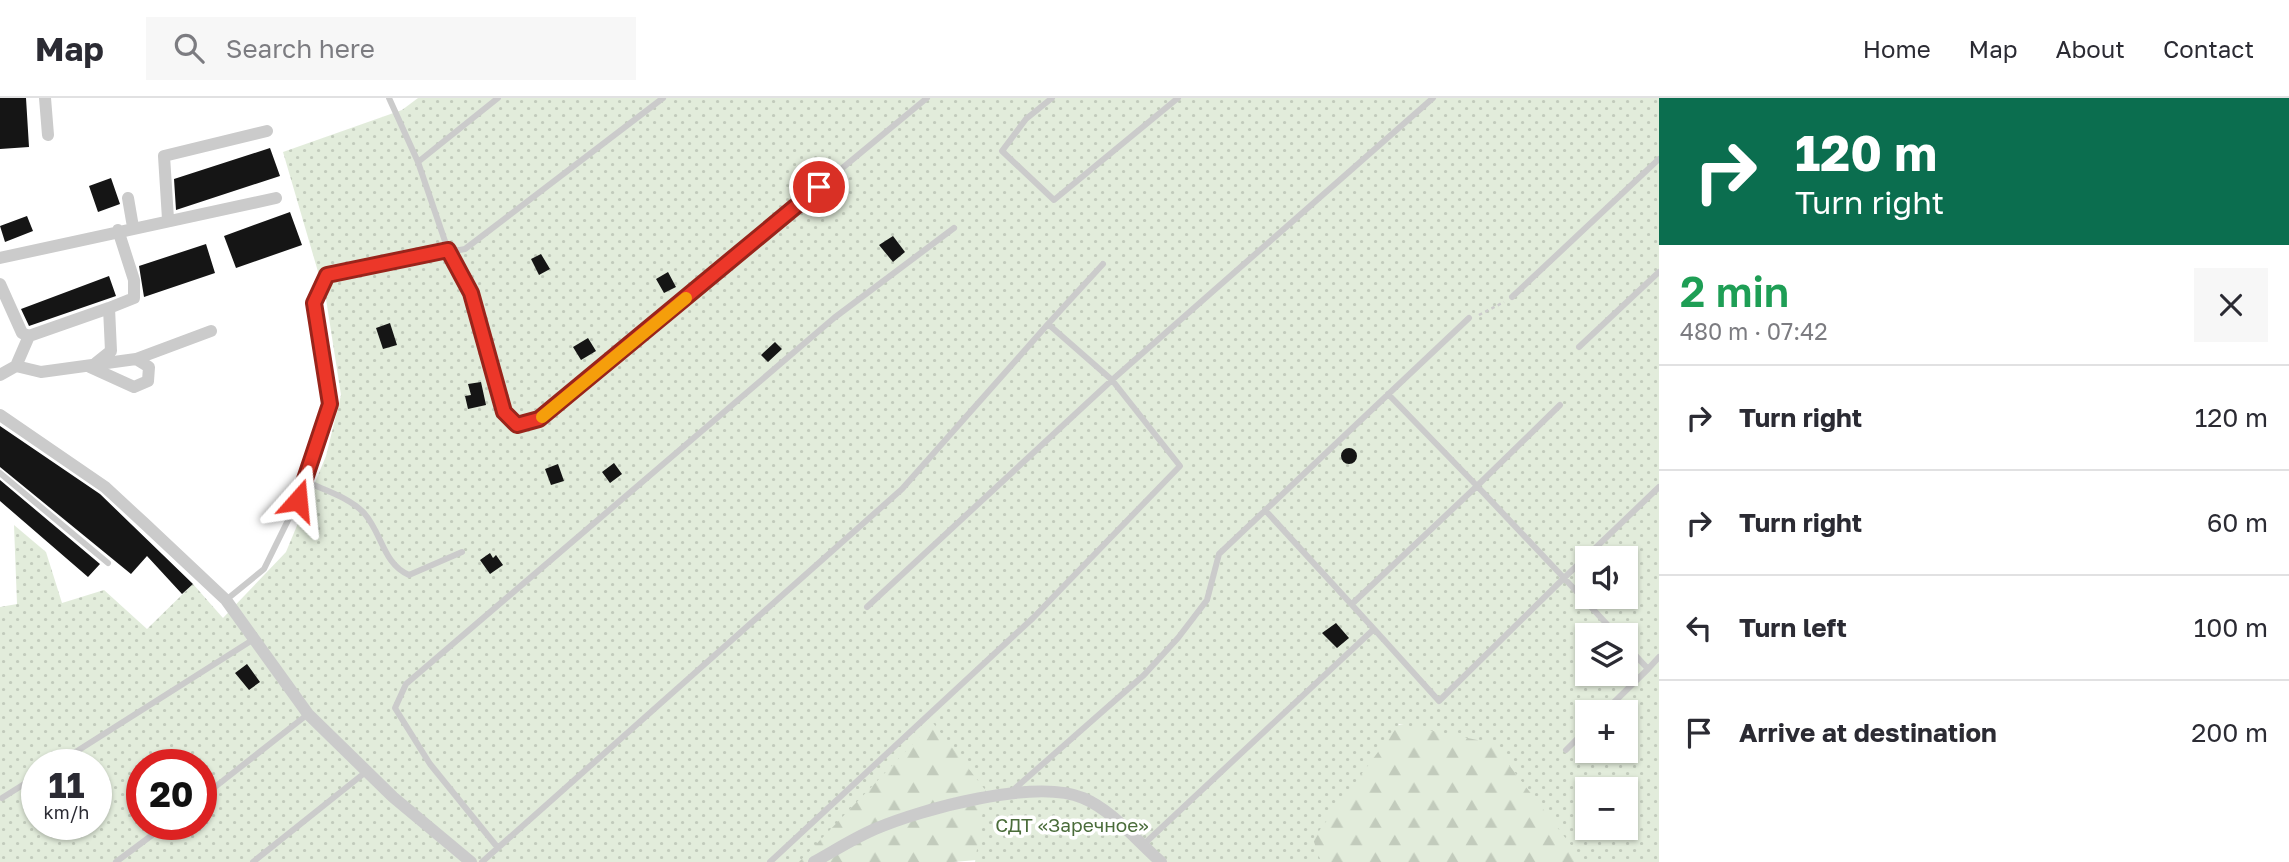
<!DOCTYPE html>
<meta charset="utf-8">
<style>
:root{--surface:#fff;--page:#f7f7f7;--text:#2b2b33;--muted:#7c7c81;--line:#e1e1e2}
body{margin:0;font-family:"Golos Text",sans-serif;background:var(--page);color:var(--text);height:100vh;display:flex;flex-direction:column;font-size:26px;white-space:nowrap}
*{box-sizing:border-box;margin:0}
p{font-size:23px;color:var(--muted)}
.icon{flex:none;width:38px;height:38px;fill:none;stroke:currentColor;stroke-width:2;stroke-linecap:round;stroke-linejoin:round}
.map{position:relative;flex:1;overflow:hidden}
.side{display:flex;flex-direction:column;background:var(--surface);width:630px}
.side>*{flex:none}
.guide{background:#0b6e4f;color:#fff;overflow:hidden}
.controls{position:absolute;left:1575px;top:448px;display:grid;gap:14px}
.controls a{display:grid;place-items:center;width:63px;height:63px;border-radius:0px;background:var(--surface);box-shadow:0 2px 5px #0004;font-size:35px}
.speed{position:absolute;left:21px;top:651px;display:flex;gap:14px;font-size:35px;font-weight:700;text-align:center}
.speed>*{display:grid;place-content:center;width:91px;height:91px;border-radius:50%;background:var(--surface);box-shadow:0 2px 5px #0004;line-height:1}
.speed small{font-size:18px;font-weight:400}
.speed .limit{border:10px solid #d22;background:#fff;color:#111}
.pin{position:absolute;display:grid;place-items:center;width:60px;height:60px;color:#fff;margin:-30px;border:4px solid #fff;border-radius:50%;box-shadow:0 2px 7px #0007}
.me{position:absolute;width:77px;margin:-38px;rotate:18deg;stroke-linejoin:round;filter:drop-shadow(0 0 5px #0008)}
.turn{display:flex;align-items:center;gap:24px;height:147px;padding:0 21px;font-size:32px}
.turn .icon{width:91px;height:91px;stroke-width:2.5}
.turn b{display:block;font-size:49px;line-height:60px}
.round{display:grid;place-items:center;flex:none;width:74px;height:74px;border-radius:0px;background:var(--page)}
.head{display:flex;align-items:center;justify-content:space-between;height:119px;padding:0 21px}
h1{font-size:42px;font-weight:600;line-height:52px;color:#1e9e55}
ul{padding:0;list-style:none}
li{display:flex;align-items:center;gap:21px;height:105px;padding:0 21px;border-top:2px solid var(--line)}
li div{flex:1}
li b{display:block;font-size:26px}
li em{font-style:normal}
header{display:flex;align-items:center;gap:42px;box-sizing:border-box;height:98px;padding:0 35px;background:var(--surface);border-bottom:2px solid var(--line)}
header strong{font-size:33px}
nav{display:flex;gap:38px;margin-inline-start:auto;font-size:24px}
.search{width:490px;height:63px;background:var(--page);display:flex;align-items:center;gap:18px;box-sizing:border-box;padding:0 24px;border-radius:0px;color:var(--muted);font-size:26px}
main{display:flex;flex:1;min-height:0}
.map>svg:first-child{display:block}
.forest{fill:url(#forest-firs)}
.garden{fill:url(#garden-dots);fill-rule:evenodd}
.building{fill:#151515}
.lines{fill:none;stroke-linecap:round;stroke-linejoin:round}
.path{stroke:#cbcbcb;stroke-width:2.5;stroke-dasharray:3.5 3.5;stroke-linecap:butt}
.lane{stroke:#cbcbcb;stroke-width:6}
.street{stroke:#cbcbcb;stroke-width:12}
.route-casing{stroke:#99241b;stroke-width:18}
.route{stroke:#ec3729;stroke-width:12}
.slow{stroke:#f59e0b;stroke-width:12}
.labels{text-anchor:middle;stroke-width:7;stroke-linejoin:round;paint-order:stroke}
.park-label{font-size:19px;fill:#4a6c3a;stroke:#fff}
</style>
<header>
<strong>Map</strong>
<div class="search"><svg class="icon" aria-label="search" viewBox="0 0 24 24"><circle cx="10" cy="10" r="6"/><path d="M15 15l6 6"/></svg>Search here</div>
<nav><a>Home</a><a>Map</a><a>About</a><a>Contact</a></nav>
</header>
<main>
<div class="map">
<svg width="1659" height="764" viewBox="0 0 1659 764">
<defs>
<pattern id="forest-firs" width="22" height="20" patternUnits="userSpaceOnUse" patternTransform="scale(1.75)"><rect width="22" height="20" fill="#e2ecdb"/><path d="M5 1l3.5 6h-7zM16 11l3.5 6h-7z" fill="#c2cbbc"/></pattern>
<pattern id="garden-dots" width="8" height="8" patternUnits="userSpaceOnUse" patternTransform="scale(1.75)"><rect width="8" height="8" fill="#e2ecdb"/><path d="M2 2h.1M6 6h.1" fill="none" stroke="#c2cbbc" stroke-width="1.8" stroke-linecap="round"/></pattern>
</defs>
<rect width="100%" height="100%" fill="#fff"/>
<path class="forest" d="M1000,562L1010,759L954,764H788L863,688Z
M1409,626L1505,636L1585,764H1310L1303,747L1387,628Z"/>
<path class="garden" d="M418,0H1659V764H1584L1492,645L1399,626L1313,741L1321,764H975L986,693L933,625L799,764H0V509L17,506L14,427L46,454L62,505L104,492L147,531L193,486L223,520L286,454L326,358L341,297L326,201L283,54L402,12ZM1587,460H1626V499H1587ZM1587,537H1626V576H1587ZM1587,614H1626V653H1587ZM37,667H96V726H37ZM142,667H201V726H142ZM1587,691H1626V730H1587Z"/>
<path class="building" d="M0,0H26L29,49L0,51Z
M270,50L280,78L176,112L174,81Z
M111,80L120,106L98,114L89,88Z
M290,114L302,147L236,170L224,138Z
M27,118L33,133L5,144L0,128Z
M893,138L905,154L893,164L879,147Z
M206,146L215,175L144,199L139,168Z
M541,156L550,171L539,177L531,161Z
M668,174L676,189L664,195L656,181Z
M109,178L116,198L29,228L21,211Z
M390,225L397,247L383,251L376,230Z
M588,240L596,253L581,262L573,249Z
M775,244L782,251L768,264L761,257Z
M481,284L486,307L468,311L465,298L471,297L468,286Z
M0,328L100,396L193,486L182,496L147,458L131,476L0,369Z
M1341 358a8 8 0 1 1 16 0a8 8 0 1 1-16 0Z
M614,365L622,376L610,385L602,374Z
M558,366L564,383L551,387L545,371Z
M0,382L100,466L88,479L0,403Z
M490,455L493,460L496,457L503,467L490,476L480,462Z
M1336,525L1349,540L1337,550L1322,535Z
M247,566L260,584L249,592L235,575Z"/>
<g class="lines">
<path class="path" d="M1479,217L1504,204"/>
<path class="lane" d="M389,0L418,64L448,152L471,195L504,314L517,327L539,321L927,0
M1052,0L1026,21L1002,53L1054,102L1178,0
M418,64L498,0
M1512,199L1659,61
M1048,226L1103,166
M1579,249L1659,174
M0,375L108,465
M305,383C324,392 349,399 364,415C382,435 383,466 409,477L462,454
M226,502L264,471L298,402L330,306L314,205L327,177L465,151L663,0
M1353,505L1477,388L1388,296
M867,509L1112,282L1433,0
M1374,531L1439,603L1564,480L1477,388L1560,307
M1617,537L1564,480L1659,389
M1626,547L1648,571L1659,559
M1604,614L1648,571
M1566,652L1587,631
M55,667L254,541
M1011,694L1144,577L1178,540L1207,502L1219,456L1469,220
M2,700L37,678
M201,700L308,616
M1143,747L1374,531L1265,412
M498,750L430,666L395,610L406,586L834,220L954,130
M116,764L167,726
M253,764L367,673
M482,764L902,391L1048,226L1112,282L1180,368L1033,520L770,764"/>
<path class="street" d="M45,0L48,37
M128,100L133,129
M168,121L164,58L267,33
M0,160L276,100
M0,186L22,235L29,238L109,210
M136,261L211,233
M96,265L111,253L109,210L134,200V182L118,132
M16,268L29,238
M0,277L16,268L41,274L136,261L149,269L148,283L134,289L90,269
M0,317L105,389L144,425L226,502L308,616L393,699L471,764
M814,764C834,753 854,740 875,731C921,711 1036,680 1083,700C1112,712 1137,743 1161,764"/>
</g>
<g class="lines">
<defs>
<path id="route" d="M298,402L330,306L314,205L327,177L448,152L471,195L504,314L517,327L539,321L819,89"/>
</defs>
<use href="#route" class="route-casing"/>
<use href="#route" class="route"/>
<path class="slow" d="M542,319L686,200"/>
</g>
<g class="labels">
<g class="park-label">
<text x="1072" y="734">СДТ «Заречное»</text>
</g>
</g>
</svg>
<div class="controls">
<a><svg class="icon" aria-label="sound" viewBox="0 0 24 24"><path d="M4 9h4l5-4v14l-5-4H4zM17 9q2 3 0 6"/></svg></a>
<a><svg class="icon" aria-label="layers" viewBox="0 0 24 24"><path d="M12 4l9 5-9 5-9-5zM3 14l9 5 9-5"/></svg></a>
<a>+</a>
<a>−</a>
</div>
<div class="speed"><div>11<small>km/h</small></div><div class="limit">20</div></div>
<div class="pin" style="left:819px;top:89px;background:#d93025"><svg class="icon" aria-label="arrive" viewBox="0 0 24 24"><path d="M6 21V4h12l-3 4 3 4H6"/></svg></div>
<svg class="me" style="left:298px;top:402px" viewBox="-20 -20 40 40"><path d="M0-17L14 15 0 8-14 15z" fill="#ec3729" stroke="#fff" stroke-width="4"/></svg>
</div>
<section class="side">
<div class="guide">
<div class="turn"><svg class="icon" aria-label="right" viewBox="0 0 24 24"><path d="M7 20v-9h11M14 6l5 5-5 5"/></svg><div><b>120 m</b>Turn right</div></div>
</div>
<div class="head"><div><h1>2 min</h1><p>480 m · 07:42</p></div><a class="round"><svg class="icon" aria-label="close" viewBox="0 0 24 24"><path d="M6 6l12 12M18 6L6 18"/></svg></a></div>
<ul>
<li><svg class="icon" aria-label="right" viewBox="0 0 24 24"><path d="M7 20v-9h11M14 6l5 5-5 5"/></svg><div><b>Turn right</b></div><em>120 m</em></li>
<li><svg class="icon" aria-label="right" viewBox="0 0 24 24"><path d="M7 20v-9h11M14 6l5 5-5 5"/></svg><div><b>Turn right</b></div><em>60 m</em></li>
<li><svg class="icon" aria-label="left" viewBox="0 0 24 24"><path d="M17 20v-9H6M10 6l-5 5 5 5"/></svg><div><b>Turn left</b></div><em>100 m</em></li>
<li><svg class="icon" aria-label="arrive" viewBox="0 0 24 24"><path d="M6 21V4h12l-3 4 3 4H6"/></svg><div><b>Arrive at destination</b></div><em>200 m</em></li>
</ul>
</section>
</main>
